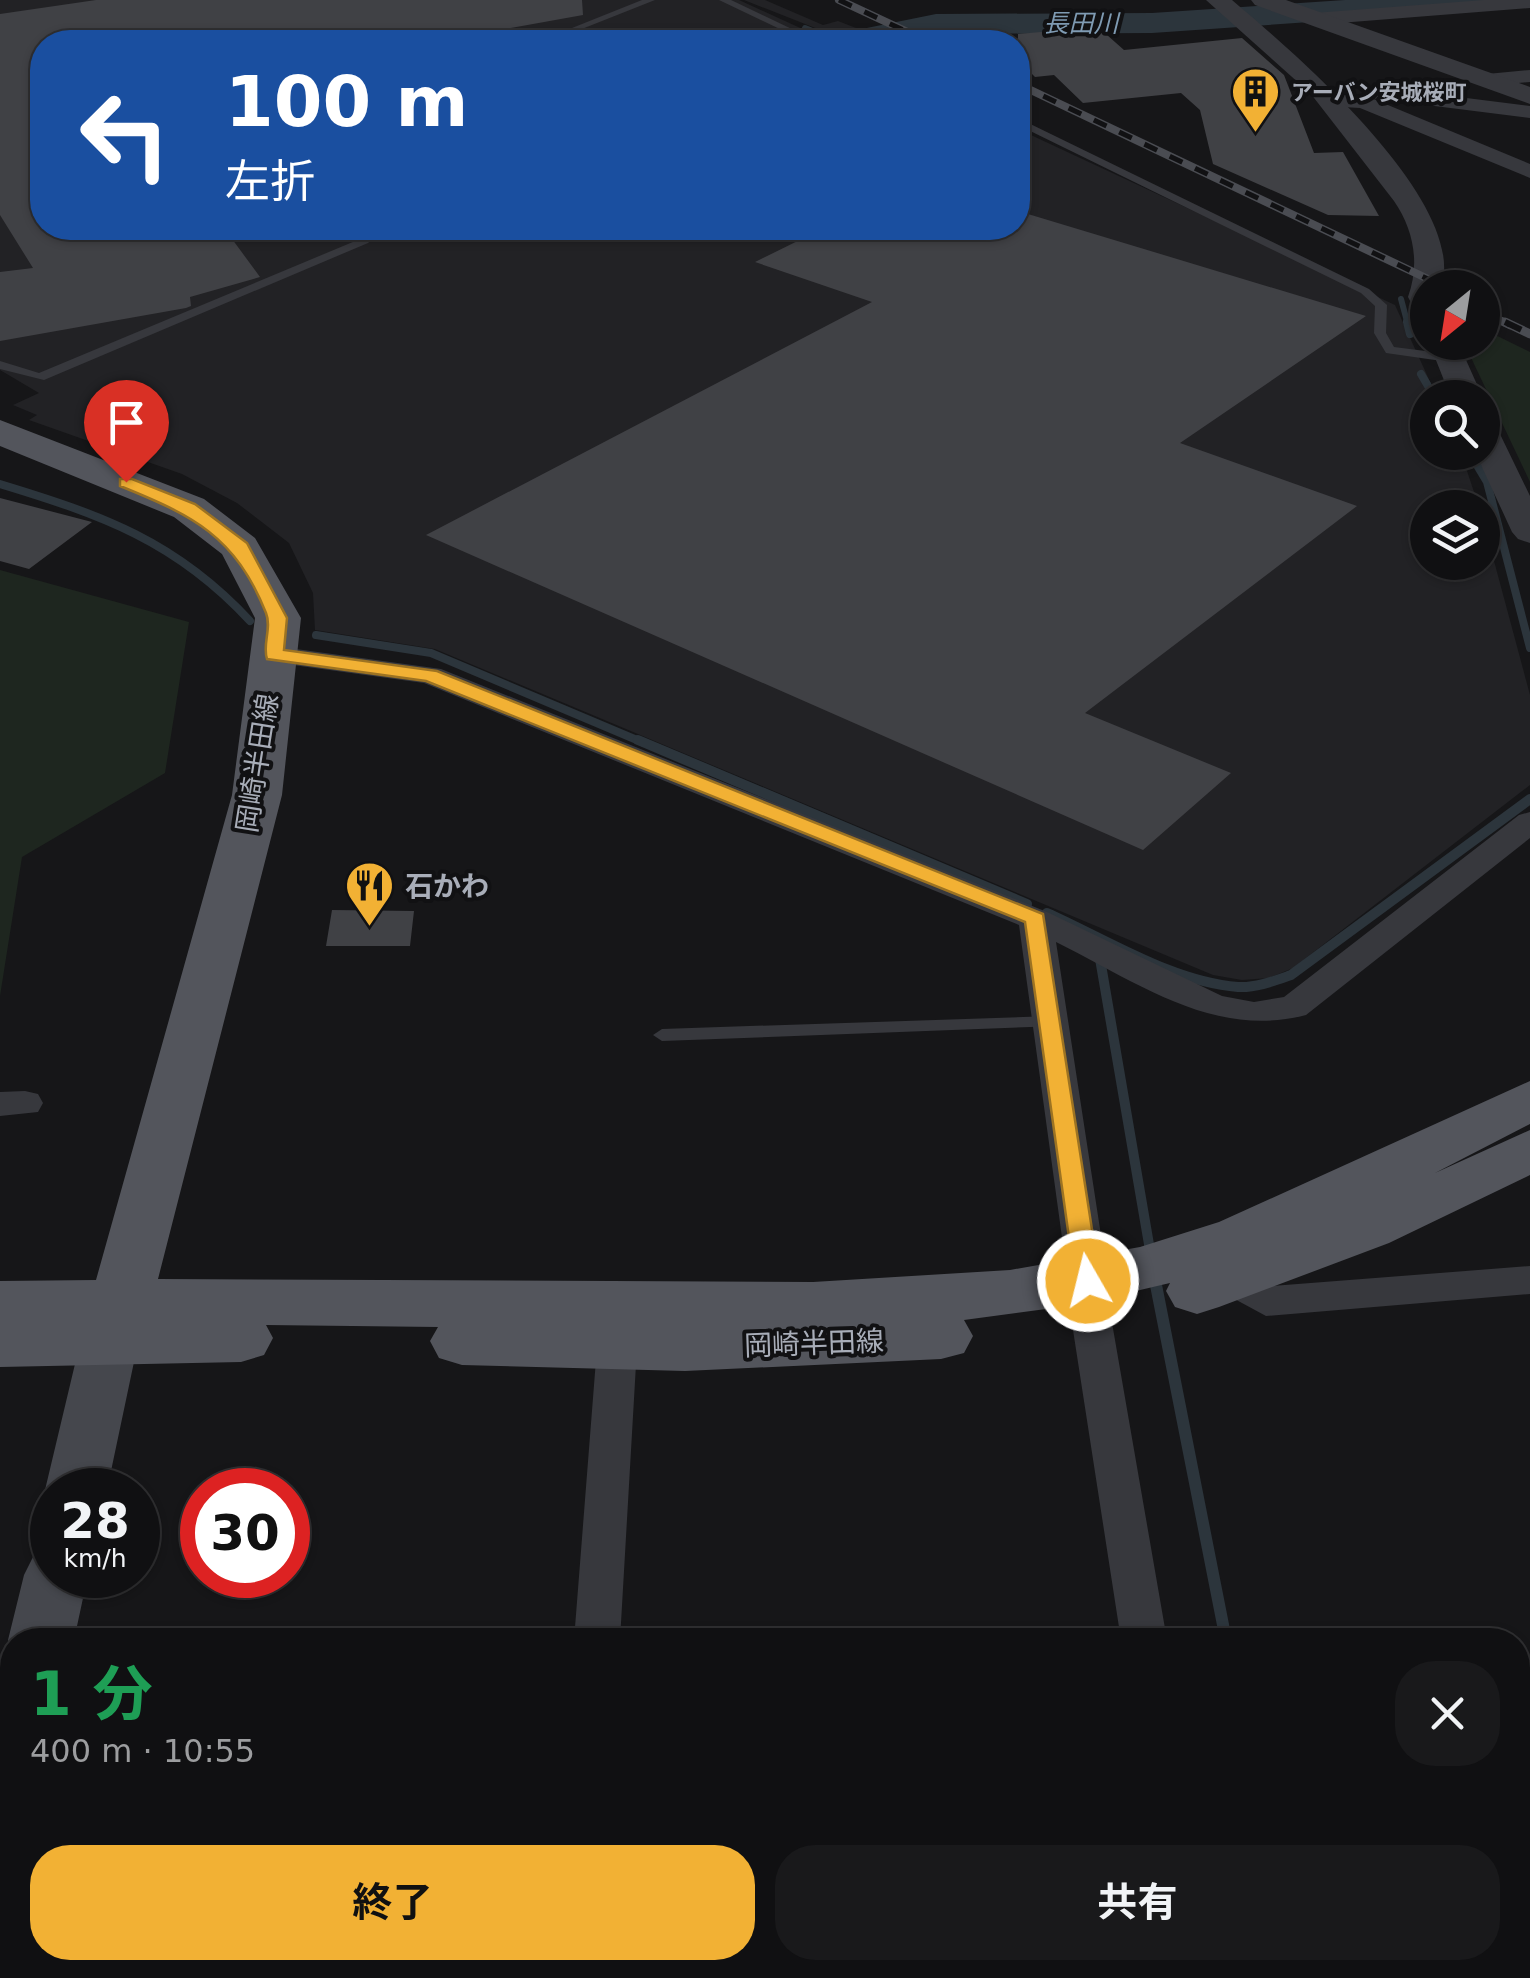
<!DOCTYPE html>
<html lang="ja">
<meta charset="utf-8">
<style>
:root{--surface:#101012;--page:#19191b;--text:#f1f3f6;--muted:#9c9d9f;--line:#303032;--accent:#f2b134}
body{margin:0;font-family:"DejaVu Sans","Noto Sans JP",sans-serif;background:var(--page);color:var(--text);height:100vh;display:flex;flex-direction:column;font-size:38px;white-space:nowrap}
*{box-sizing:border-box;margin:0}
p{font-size:32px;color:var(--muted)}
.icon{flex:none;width:55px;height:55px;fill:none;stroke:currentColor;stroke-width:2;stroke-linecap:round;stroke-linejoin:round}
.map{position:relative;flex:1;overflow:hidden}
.details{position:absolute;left:0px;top:1628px;width:1530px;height:352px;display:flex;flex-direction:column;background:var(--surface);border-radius:40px 40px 0 0;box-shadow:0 2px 8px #0004,0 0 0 2px var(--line)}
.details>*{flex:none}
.banner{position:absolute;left:30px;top:30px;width:1000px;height:210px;border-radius:40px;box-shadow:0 2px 8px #0004,0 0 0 2px var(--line);background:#1a4fa0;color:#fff;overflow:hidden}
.needle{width:65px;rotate:210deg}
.buttons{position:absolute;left:1410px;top:270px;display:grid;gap:20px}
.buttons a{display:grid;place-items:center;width:90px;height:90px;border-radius:50%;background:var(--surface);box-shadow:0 2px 8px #0004,0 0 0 2px var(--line);font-size:50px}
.speed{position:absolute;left:30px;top:1468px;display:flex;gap:20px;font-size:50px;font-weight:700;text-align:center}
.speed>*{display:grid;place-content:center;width:130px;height:130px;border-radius:50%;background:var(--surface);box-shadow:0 2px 8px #0004,0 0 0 2px var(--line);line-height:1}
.speed small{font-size:25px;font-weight:400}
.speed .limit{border:15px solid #d22;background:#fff;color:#111}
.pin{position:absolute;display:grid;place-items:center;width:85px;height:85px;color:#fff;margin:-102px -42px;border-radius:50% 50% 50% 0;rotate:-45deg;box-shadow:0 0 10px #0007}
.pin .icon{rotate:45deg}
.me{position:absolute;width:110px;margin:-55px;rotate:352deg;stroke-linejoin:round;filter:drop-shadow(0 0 8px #0008)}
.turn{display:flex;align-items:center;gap:35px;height:210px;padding:0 30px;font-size:45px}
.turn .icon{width:130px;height:130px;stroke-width:2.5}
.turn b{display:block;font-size:70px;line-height:85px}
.round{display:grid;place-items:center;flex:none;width:105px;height:105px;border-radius:40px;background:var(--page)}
.headline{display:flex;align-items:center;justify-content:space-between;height:170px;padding:0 30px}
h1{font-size:60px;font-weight:700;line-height:75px;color:#1e9e55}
.primary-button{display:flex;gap:20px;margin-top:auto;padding:20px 30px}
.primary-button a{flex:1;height:115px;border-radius:40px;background:var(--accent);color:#111;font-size:40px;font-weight:700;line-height:115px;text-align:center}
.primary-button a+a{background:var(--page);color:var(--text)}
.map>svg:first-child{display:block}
.built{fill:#222225}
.green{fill:#1e261f}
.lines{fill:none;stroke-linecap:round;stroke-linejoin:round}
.stream-far3{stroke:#2c353c;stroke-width:6}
.stream-far2{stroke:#2c353c;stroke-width:8}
.stream-far1{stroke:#2c353c;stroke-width:10}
.stream{stroke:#2c353c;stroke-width:12}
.river{fill:#2c353c;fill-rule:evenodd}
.building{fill:#404145}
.service{fill:#37383d;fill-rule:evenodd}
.minor{fill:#37383d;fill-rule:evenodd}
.tertiary{fill:#37383d;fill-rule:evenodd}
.secondary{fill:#45474d;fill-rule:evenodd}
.primary{fill:#53555c;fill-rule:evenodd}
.rail-far1-casing{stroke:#4a4c52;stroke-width:8}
.rail-casing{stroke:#4a4c52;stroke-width:9}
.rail-far1{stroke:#111113;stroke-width:5;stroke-dasharray:14;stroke-linecap:butt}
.rail{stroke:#111113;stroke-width:6;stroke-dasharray:18;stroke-linecap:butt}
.route{fill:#f2b134;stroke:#9d7322;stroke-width:2.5}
.labels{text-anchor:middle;stroke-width:8;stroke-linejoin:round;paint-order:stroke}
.far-poi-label{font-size:22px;font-weight:bold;fill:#a8adb8;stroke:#111113;text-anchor:start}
.far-water-label{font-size:25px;font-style:italic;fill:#7f9bb3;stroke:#111113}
.street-label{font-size:28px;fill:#a8adb8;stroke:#111113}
.poi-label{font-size:28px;font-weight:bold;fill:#a8adb8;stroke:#111113;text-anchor:start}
</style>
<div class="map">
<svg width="1530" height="1978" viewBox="0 0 1530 1978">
<rect width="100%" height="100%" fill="#161618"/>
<path class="built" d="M0,0H739L831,42H42V228H1018V129L1395,305L1437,397L1428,398V452L1461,453L1479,507L1428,508V562H1482L1483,520L1530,695V785L1293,968L1269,978L1242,980L1213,975L435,649L315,630L313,593L289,543L237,503L182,474L29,420L37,415L13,405L39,393L0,370Z
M744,0H765L823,25L838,21L869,33L843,39Z"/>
<path class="green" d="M1483,329L1530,352V482L1465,345L1482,342Z
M0,570L189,622L165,773L22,857L0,996Z"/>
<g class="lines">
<path class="stream-far3" d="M805,28L840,42
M841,42L859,39
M1401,299L1408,325"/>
<path class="stream-far2" d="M1407,322L1410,334
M1421,374L1435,398
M1469,452L1487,482L1530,648
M0,484C102,515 176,541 250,621
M316,635L431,653L644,743"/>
<path class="stream-far1" d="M638,740L1027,904
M1047,913C1106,939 1172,982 1238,987C1256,988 1274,981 1291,975L1530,799
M1099,953L1151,1256
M1154,1273L1156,1282"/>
<path class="stream" d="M1155,1280L1226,1640
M1293,1968L1295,1978"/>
<path class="river" d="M1345,0H1500L1484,10L1152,33L936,34L891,42L843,39L847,32L936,14L1152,13Z"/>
</g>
<path class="building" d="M96,0H582L583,15L466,36L474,42H42V228H224L260,277L190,297L191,306L186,308L0,341V272L33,268L0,215V14Z
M1098,27L1124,50L1242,38L1284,75L1314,153L1343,152L1379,216L1328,215L1213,164L1200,110L1181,93L1083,103L1054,75L1035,77L1018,60V34Z
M1018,211L1366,316L1180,443L1357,506L1085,713L1231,773L1143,850L426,535L872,302L755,262L824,228H1018Z
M0,498L92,522L29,569L0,561Z
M332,910L414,911L410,946H326Z"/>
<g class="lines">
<path class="service" d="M642,0H655L549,42H537Z
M719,0H731L819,42H807Z
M1018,118L1369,289L1387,305L1386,333L1394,347L1449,354L1455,358L1449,362L1386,353L1374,333L1375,306L1361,293L1018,125Z
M372,228H384L368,243L44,380L0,369V361L39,373L360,239Z
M1052,1016L1058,1018L1061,1022L1058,1026L662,1041L653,1035L662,1029Z"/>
<path class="minor" d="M1484,0H1530V8L1314,25L1305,19L1314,13Z
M1530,70V82L1487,86L1477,80L1487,74Z
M1371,86L1530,106V118L1371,98L1530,164V178L1360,108L1326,106L1316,100L1326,94L1364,96V88Z
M274,646L441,669L1047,912L1222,996L1254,1002L1284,997L1519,815L1530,812V838L1306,1015C1213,1039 1137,982 1056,942L1108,1281L1102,1291L1088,1295L1074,1291L1068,1281L1019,925L424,683L264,661L259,655Z
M25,1091L38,1094L43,1103L38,1112L0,1116V1092Z
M1232,1266L1272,1286L1530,1266V1294L1266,1316L1218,1290L1212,1280L1218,1270Z
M1091,1302L1105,1307L1111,1317L1167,1640H1121L1071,1317L1077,1307Z
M617,1332L631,1336L637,1347L620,1640H574L597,1347L603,1336Z
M545,1968H601L596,1978H540Z
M1171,1968H1222L1225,1978H1173Z"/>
<path class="tertiary" d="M1206,0H1232C1292,51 1470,202 1441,288H1428V317L1417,314L1408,297C1420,264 1414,230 1394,201L1311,94Z
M1251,0H1286L1530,87V104L1255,5Z
M1428,340L1458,342L1483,398L1482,399L1451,398Z
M1482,422L1499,432L1530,496V543L1518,539L1512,532L1475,452H1482Z"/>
<path class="secondary" d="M109,1322L130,1328L138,1343L107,1490H52V1504L45,1490L80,1343L88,1328Z
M52,1550V1575H88L74,1640H12V1648L8,1640L24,1575L33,1557Z
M12,1737V1848L0,1853V1742Z"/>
<path class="primary" d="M0,420L204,499L255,538L301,618L282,795L158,1279L813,1282L1010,1270L1140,1247L1219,1222L1530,1081V1124L1435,1173L1530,1130V1175L1389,1243L1219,1307L1197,1314L1175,1307L1166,1291L1170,1283L1076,1305L964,1320L973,1336L964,1353L941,1359L685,1371L462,1365L439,1358L430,1341L438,1327L266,1325L273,1338L264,1355L241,1362L0,1367V1281L96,1280L232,795L255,618L222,554L174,517L0,446Z"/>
<defs>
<path id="rail-far1" d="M839,0L929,42
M1018,84L1447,288
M1482,312L1510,325"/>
<path id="rail" d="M1505,322L1530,334"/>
</defs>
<use href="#rail-far1" class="rail-far1-casing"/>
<use href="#rail" class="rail-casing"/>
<use href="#rail-far1" class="rail-far1"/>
<use href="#rail" class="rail"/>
</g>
<path class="route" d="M120,479H132L195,504L247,543L287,618L284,650L437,671L1043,914L1100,1281L1097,1288H1078L1075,1281L1025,922L426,681L267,659C262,645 272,628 266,613C235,536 194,516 120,486Z"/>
<defs>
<symbol id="building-pin" viewBox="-11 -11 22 30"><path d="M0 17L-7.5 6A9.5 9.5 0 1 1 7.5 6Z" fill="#f2b134" stroke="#111113"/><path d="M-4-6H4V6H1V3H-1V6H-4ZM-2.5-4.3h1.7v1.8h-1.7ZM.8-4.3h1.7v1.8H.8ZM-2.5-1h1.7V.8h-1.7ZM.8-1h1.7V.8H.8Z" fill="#111"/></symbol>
<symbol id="restaurant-pin" viewBox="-11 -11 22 30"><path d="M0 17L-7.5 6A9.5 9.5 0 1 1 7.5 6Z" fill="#f2b134" stroke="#111113"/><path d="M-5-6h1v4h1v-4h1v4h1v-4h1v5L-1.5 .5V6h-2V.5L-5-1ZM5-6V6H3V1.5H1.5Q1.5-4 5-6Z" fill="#111"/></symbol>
</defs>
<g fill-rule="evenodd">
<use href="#building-pin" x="1228" y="64" width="55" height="75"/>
<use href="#restaurant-pin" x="342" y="858" width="55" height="75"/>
</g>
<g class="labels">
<g class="far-poi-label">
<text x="1291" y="100">アーバン安城桜町</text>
</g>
<g class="far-water-label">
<text x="1081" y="32">長田川</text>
</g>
<g class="street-label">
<text transform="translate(257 763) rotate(-81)" y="10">岡崎半田線</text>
<text transform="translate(814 1343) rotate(-2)" y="10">岡崎半田線</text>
</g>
<g class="poi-label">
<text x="405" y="896">石かわ</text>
</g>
</g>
</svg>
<div class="buttons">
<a><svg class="needle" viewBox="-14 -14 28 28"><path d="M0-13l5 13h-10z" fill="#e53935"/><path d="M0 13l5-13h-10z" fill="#9c9d9f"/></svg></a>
<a><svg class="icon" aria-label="search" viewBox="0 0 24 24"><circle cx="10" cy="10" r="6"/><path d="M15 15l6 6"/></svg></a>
<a><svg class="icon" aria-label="layers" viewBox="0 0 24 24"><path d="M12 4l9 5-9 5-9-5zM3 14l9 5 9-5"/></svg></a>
</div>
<div class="speed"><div>28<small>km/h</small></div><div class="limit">30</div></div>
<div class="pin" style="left:126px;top:482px;background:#d93025"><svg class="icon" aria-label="arrive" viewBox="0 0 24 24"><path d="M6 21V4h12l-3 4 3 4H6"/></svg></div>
<svg class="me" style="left:1088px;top:1281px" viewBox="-20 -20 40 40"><circle r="17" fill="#f2b134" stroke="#fff" stroke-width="3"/><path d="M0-11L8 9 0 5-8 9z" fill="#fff"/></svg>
<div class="banner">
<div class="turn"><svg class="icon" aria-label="left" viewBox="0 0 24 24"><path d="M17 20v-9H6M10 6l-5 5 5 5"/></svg><div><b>100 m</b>左折</div></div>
</div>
<section class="details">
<div class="headline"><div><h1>1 分</h1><p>400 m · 10:55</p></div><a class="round"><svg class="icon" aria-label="close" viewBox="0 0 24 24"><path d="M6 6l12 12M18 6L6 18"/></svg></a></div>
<div class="primary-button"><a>終了</a><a>共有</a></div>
</section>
</div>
